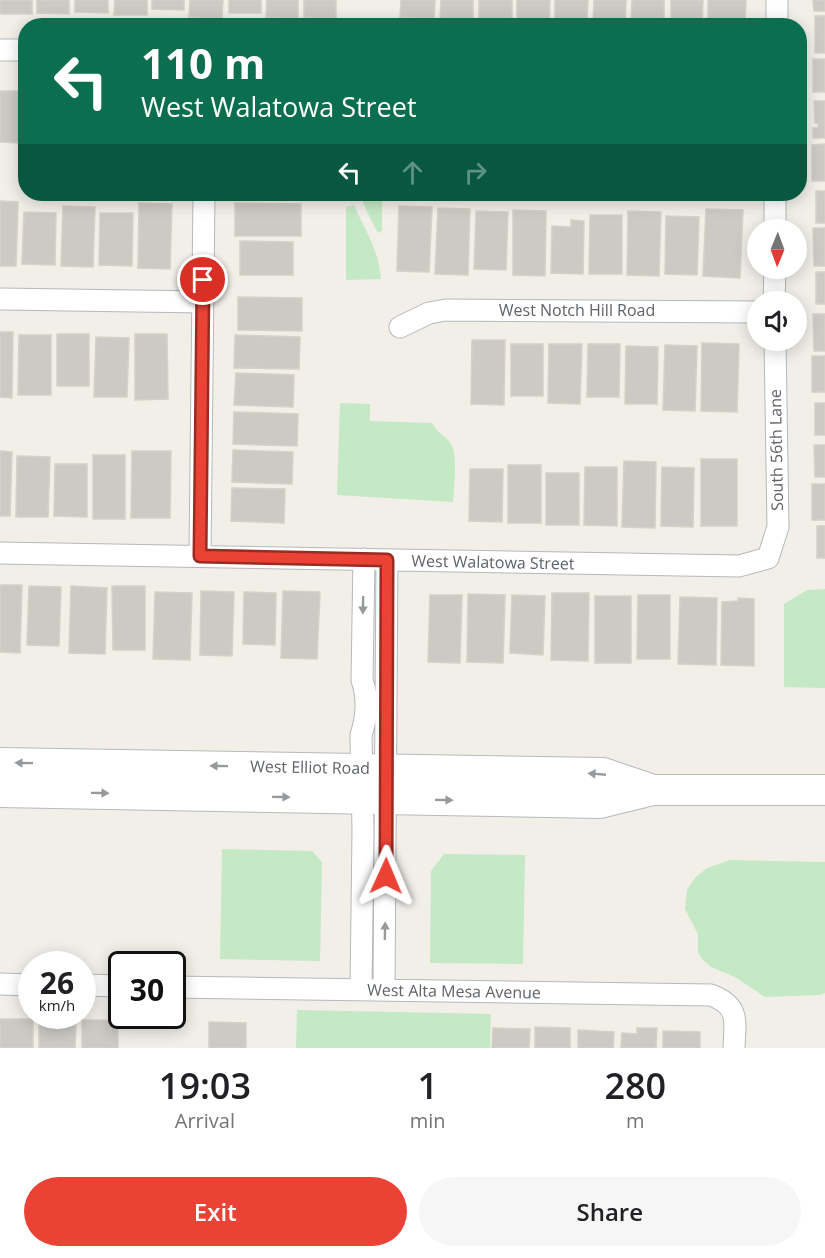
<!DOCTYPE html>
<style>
:root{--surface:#fff;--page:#f6f6f6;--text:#202124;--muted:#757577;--accent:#ea4335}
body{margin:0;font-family:"Open Sans",sans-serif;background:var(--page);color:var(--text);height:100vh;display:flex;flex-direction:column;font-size:22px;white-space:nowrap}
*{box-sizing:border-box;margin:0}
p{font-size:20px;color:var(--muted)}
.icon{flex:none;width:33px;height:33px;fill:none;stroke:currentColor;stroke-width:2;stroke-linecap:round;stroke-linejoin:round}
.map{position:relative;height:1048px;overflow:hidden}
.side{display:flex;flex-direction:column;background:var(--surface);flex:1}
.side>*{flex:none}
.top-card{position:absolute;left:18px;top:18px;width:789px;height:183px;border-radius:24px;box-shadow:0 3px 15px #0003;background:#0b6e4f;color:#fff;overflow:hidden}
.needle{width:39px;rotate:181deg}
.tools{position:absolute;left:747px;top:219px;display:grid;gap:12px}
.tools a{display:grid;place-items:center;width:60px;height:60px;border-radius:50%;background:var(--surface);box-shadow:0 3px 15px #0003;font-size:30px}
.speed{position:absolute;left:18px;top:951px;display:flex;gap:12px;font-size:30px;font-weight:700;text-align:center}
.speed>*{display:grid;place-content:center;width:78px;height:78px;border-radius:50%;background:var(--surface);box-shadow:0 3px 15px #0003;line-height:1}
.speed small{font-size:15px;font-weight:400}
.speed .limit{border:3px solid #111;border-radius:9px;background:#fff;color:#111}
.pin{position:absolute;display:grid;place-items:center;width:51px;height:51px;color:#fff;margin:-26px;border:3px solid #fff;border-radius:50%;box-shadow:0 2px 6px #0007}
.me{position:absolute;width:66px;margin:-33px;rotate:1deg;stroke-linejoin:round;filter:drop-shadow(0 0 4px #0008)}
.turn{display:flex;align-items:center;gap:21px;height:126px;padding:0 24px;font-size:27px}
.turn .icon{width:78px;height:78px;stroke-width:2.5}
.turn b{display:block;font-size:42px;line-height:51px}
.lanes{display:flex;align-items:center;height:57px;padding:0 24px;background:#0003;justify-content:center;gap:30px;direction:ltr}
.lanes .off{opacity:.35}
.eta{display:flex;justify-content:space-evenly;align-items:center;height:102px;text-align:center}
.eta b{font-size:36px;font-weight:600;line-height:42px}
.button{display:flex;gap:12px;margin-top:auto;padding:12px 24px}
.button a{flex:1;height:69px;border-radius:36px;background:var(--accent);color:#fff;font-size:24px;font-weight:600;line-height:69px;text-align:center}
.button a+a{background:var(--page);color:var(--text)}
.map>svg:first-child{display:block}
.green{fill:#c5e8c5}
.building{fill:#cccac5;stroke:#d6d1c6;stroke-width:1.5}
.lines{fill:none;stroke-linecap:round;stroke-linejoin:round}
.minor-casing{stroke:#b5b8bc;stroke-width:23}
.secondary-casing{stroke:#b6babf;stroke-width:32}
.minor{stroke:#fff;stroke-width:21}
.secondary{stroke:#fff;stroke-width:30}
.oneway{fill:#979a9d}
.route-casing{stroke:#982c22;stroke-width:15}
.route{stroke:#ea4335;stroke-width:10}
.labels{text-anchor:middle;stroke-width:6;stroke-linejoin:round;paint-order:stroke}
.street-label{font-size:16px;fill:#5f6368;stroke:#fff}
</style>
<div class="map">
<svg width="825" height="1048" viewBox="0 0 825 1048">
<rect width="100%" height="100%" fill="#f1efe8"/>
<path class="green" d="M360,194H382V231L378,233L367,212Z
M354,205C366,233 378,247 381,279L346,280V207Z
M340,403L370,404V421L432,423C438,434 448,438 451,444C458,457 454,487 453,502L337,495Z
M825,589V688L784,687V604L807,590Z
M222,849L312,851L322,862L320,961L220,959Z
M444,854L525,855L523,964L430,963L431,871Z
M730,860L825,862V993L820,995L765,997L735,977L711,967L702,959L698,952V934L685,909L687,890L695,878L707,868Z
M297,1010L491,1014L490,1048H296Z"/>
<path class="building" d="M0,0H32V14H0Z
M37,0H69V14L37,13Z
M75,0H108V13L75,12Z
M115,0H147V15H114Z
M152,0H184V10L152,9Z
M190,0H223L222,18L189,17Z
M229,0H261V13H229Z
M267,0H298V18L266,17Z
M304,0H336V18L304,17Z
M401,0H435L434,18L400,17Z
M441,0H473V22L440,21Z
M479,0H512V22H479Z
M517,0H550L549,23L517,24Z
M555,0H588L587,20L555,19Z
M594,0H626L625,26L593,25Z
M632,0H664V24L631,23Z
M671,0H703L702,26H671Z
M708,0H746L745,25L708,24Z
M813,0H825V11H814Z
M815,16H825V53H815Z
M813,59H825V92H813Z
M0,91H21L19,143L0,142Z
M814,101H825V138H813V128H818V123H815Z
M825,144V181H812V145Z
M816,191H825V223H816Z
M238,194H289V199L238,198Z
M0,201L18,202L16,266H0Z
M139,203L172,204L170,269L138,268Z
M235,203L301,204V236H235Z
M63,206L95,207L93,267L61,266Z
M399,206L432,207L429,272L397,271Z
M438,208L470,209L468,275L435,274Z
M706,209L743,210L740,278L703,276Z
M513,210L546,211L545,276L513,275Z
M476,211L508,212L506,270L474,269Z
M628,211L661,212L659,276L627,275Z
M24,212L56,213L55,265L22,264Z
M100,213H133L132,266L99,265Z
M590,215H622V274H589Z
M666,216L699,217L697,275L665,274Z
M571,220L584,221L583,274L551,273L552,226L571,227Z
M813,228H825V266H814Z
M240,241L293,242V275H240Z
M816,272H825V304H816Z
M238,297L302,298V331L238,330Z
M813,314H825V351H814Z
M0,332H13L12,398L0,397Z
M57,334H89V386H57Z
M135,334H167L168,399L135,400Z
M19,335H51V395H18Z
M235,335L300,337L299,369L234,368Z
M96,337L129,338L127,397H94Z
M472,340H505L504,405L471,404Z
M702,343L739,344L737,412L701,411Z
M511,344H543V396H511Z
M549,344H582L580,404L548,403Z
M588,344H620L619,397H587Z
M665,345L697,346L695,411L663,410Z
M626,346L658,347L657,404H625Z
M812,356H825V392H812Z
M236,373L294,375L293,407L234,405Z
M815,403H825V435H815Z
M234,412L298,414L297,446L233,444Z
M814,445H825V477H815Z
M233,450L293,452L292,484L232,482Z
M0,451L12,452L10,516H0Z
M132,451H171L170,518H131Z
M93,455H125V519H93Z
M17,456L50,457L48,517H16Z
M701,459H737V526H701Z
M624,461L656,462L655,528L622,527Z
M55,464H87V517L54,516Z
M508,465H541V523H508Z
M585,467H617V526L584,525Z
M662,467L694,468L693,527L661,526Z
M470,469H503L502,522L469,521Z
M546,473H579V525H546Z
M812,484H825V520H812Z
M232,488L285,489L284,523L231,521Z
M817,526H825V558H817Z
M0,585H22L20,653L0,652Z
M29,586L61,587L59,646L27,645Z
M71,586L107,588L105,654L69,653Z
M112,586H145V650H113Z
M201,591L234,592L232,656L200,655Z
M283,591L320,592L317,659L281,658Z
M155,592L192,593L190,660L153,659Z
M244,592L276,593L275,645L243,644Z
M552,593H589L588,661L551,660Z
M468,594L505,595L503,663L467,662Z
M430,595H462L460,663L428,662Z
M512,595L545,596L543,655L510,653Z
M638,595H670V659H637Z
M595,596H631V663H595Z
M680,597L717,598L716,665L678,664Z
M738,598L754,599V666L721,665L722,602L738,601Z
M0,1019H33V1048H0Z
M82,1020H118V1048H82Z
M209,1022L246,1023V1048H209Z
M39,1024L76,1025L75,1048H39Z
M535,1027L570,1028V1048H535Z
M493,1028L530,1029L529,1048H492Z
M637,1028H657L656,1048H621L622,1033L637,1034Z
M578,1030L614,1032L613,1048H578Z
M663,1031L700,1032V1048H663Z"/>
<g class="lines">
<defs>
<path id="minor" d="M777,26V0
M0,50H26
M775,230V194
M0,299L203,302
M774,302L775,268
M400,327L429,313L446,310L758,312
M0,553L739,566L768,558L778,527L775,340
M200,556L204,194
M0,984L32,985
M82,985L122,986
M172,987L711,995C740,1006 735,1021 734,1048
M361,990L363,830L361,735C367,717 368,698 362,680L364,559
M384,990L387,560"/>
<path id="secondary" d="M0,763L603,773L653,790
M0,792L600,803L653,790H825"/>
</defs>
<use href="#minor" class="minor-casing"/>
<use href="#secondary" class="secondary-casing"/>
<use href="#minor" class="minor"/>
<use href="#secondary" class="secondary"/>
</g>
<defs><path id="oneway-solid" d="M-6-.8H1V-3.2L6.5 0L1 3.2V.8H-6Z" transform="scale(1.5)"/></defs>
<g class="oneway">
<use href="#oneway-solid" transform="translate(363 605) rotate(91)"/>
<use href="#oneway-solid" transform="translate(24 763) rotate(-179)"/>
<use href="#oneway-solid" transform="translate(219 766) rotate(-179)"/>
<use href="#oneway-solid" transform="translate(597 774) rotate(-175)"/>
<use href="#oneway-solid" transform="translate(100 793) rotate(1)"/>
<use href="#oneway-solid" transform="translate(281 797) rotate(1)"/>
<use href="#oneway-solid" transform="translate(444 800) rotate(1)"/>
<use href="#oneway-solid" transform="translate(385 931) rotate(-89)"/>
</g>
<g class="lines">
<defs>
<path id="route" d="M203,280L200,556L387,560L386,876"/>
</defs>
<use href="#route" class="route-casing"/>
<use href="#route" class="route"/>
</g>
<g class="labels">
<g class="street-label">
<text x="577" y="316">West Notch Hill Road</text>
<text transform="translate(776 450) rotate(-91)" y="6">South 56th Lane</text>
<text transform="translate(493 562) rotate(1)" y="6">West Walatowa Street</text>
<text transform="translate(310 767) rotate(1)" y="6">West Elliot Road</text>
<text transform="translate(454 991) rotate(1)" y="6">West Alta Mesa Avenue</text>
</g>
</g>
</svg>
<div class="tools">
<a><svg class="needle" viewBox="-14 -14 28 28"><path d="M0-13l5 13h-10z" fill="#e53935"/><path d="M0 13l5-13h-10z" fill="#757577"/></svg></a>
<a><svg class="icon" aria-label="sound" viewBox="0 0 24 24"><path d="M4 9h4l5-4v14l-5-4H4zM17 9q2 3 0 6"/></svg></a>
</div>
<div class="speed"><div>26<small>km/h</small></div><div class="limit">30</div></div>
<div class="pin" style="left:203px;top:280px;background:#d93025"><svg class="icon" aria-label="arrive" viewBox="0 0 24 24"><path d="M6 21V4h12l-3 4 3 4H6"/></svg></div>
<svg class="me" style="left:386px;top:876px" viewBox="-20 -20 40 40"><path d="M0-17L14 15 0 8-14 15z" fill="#ea4335" stroke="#fff" stroke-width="4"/></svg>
<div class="top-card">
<div class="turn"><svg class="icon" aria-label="left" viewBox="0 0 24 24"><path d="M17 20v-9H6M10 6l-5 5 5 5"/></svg><div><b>110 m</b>West Walatowa Street</div></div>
<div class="lanes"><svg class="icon" aria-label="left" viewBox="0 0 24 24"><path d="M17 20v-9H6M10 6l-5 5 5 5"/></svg><svg class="icon off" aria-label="ahead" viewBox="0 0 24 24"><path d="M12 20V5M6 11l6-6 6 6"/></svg><svg class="icon off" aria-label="right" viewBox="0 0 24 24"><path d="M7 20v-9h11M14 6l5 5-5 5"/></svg></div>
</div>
</div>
<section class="side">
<div class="eta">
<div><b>19:03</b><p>Arrival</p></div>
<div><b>1</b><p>min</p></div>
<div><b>280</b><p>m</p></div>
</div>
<div class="button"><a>Exit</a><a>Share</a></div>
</section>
